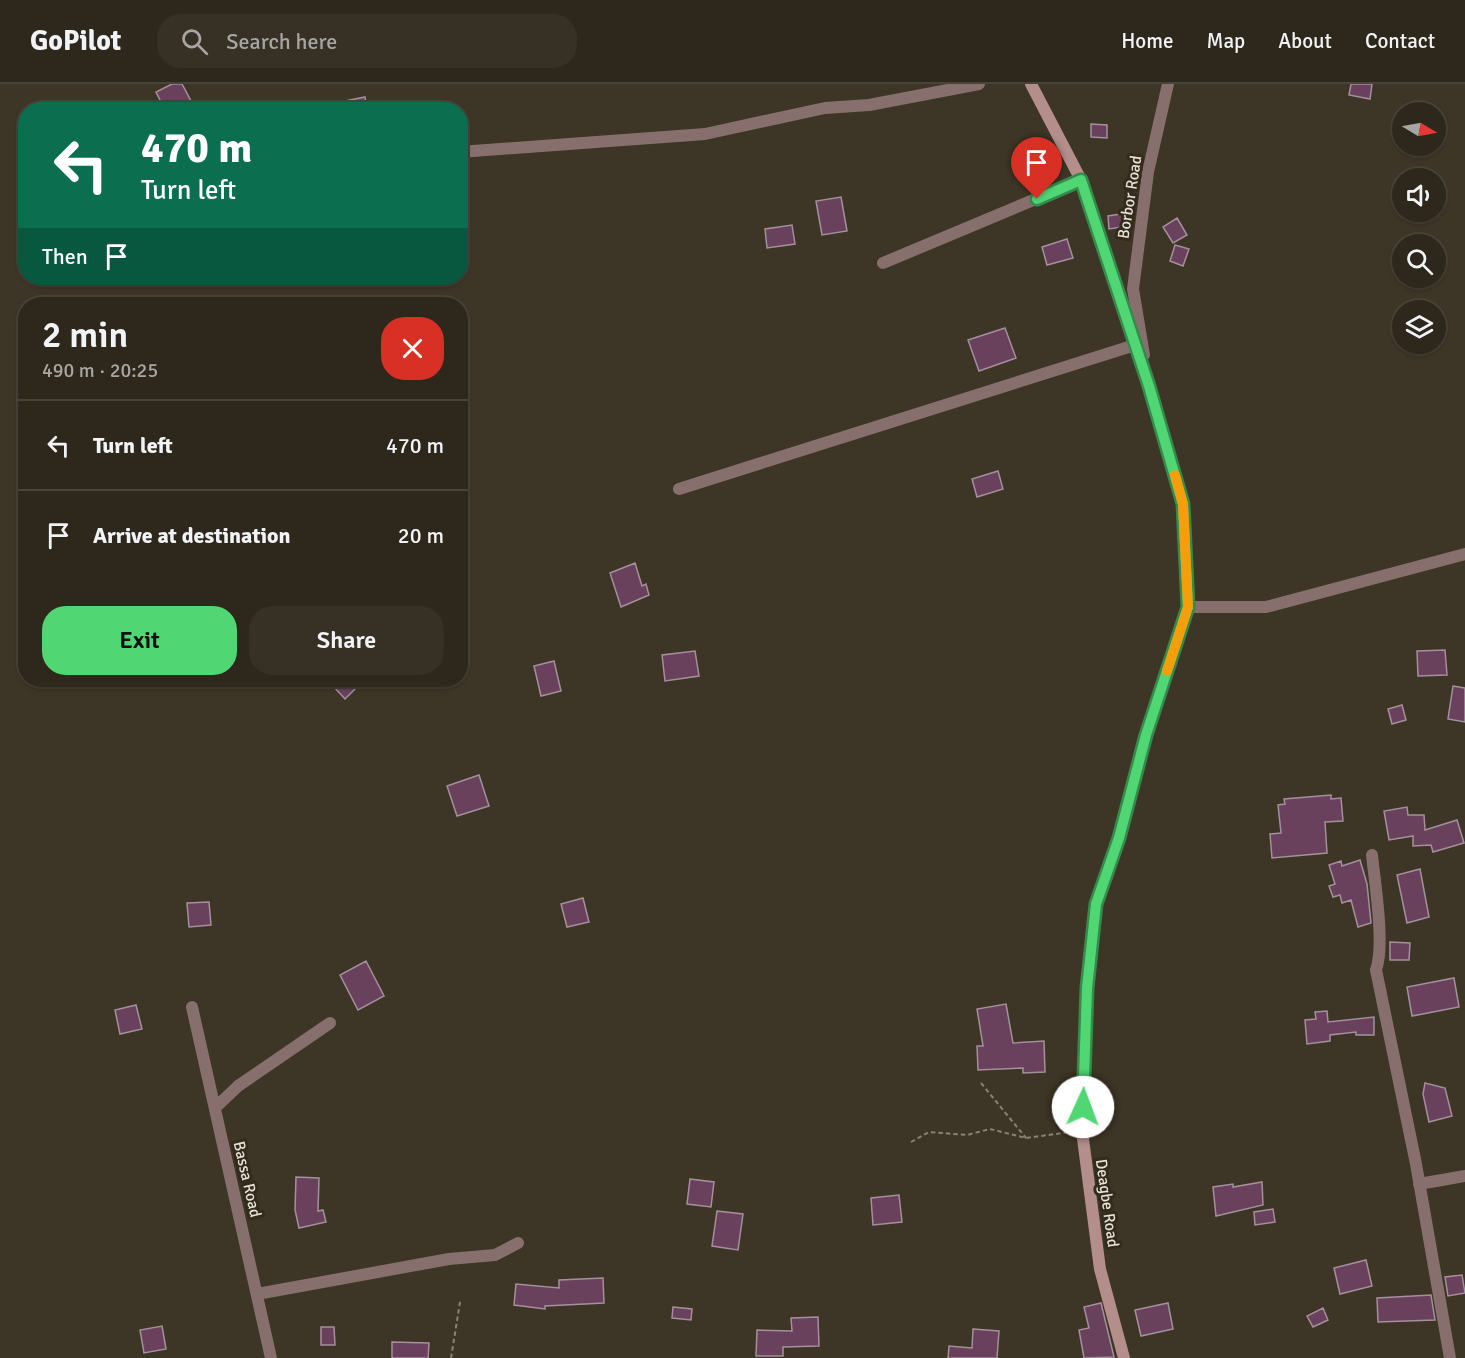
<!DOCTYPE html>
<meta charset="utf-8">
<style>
:root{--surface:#2e281c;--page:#363025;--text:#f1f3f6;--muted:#a7a6a3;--line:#49443b;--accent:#51d674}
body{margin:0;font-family:Signika,sans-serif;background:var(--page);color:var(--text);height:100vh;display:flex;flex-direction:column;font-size:22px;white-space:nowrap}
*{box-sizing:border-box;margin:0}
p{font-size:20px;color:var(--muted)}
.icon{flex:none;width:33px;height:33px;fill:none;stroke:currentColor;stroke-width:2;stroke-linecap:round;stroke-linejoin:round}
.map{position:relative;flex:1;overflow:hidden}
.drawer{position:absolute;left:18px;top:213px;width:450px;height:390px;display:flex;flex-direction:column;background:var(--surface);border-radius:24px;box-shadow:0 2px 4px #0004,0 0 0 2px var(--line)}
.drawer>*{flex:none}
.top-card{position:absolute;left:18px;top:18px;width:450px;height:183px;border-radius:24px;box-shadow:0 2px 4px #0004,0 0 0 2px var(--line);background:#0b6e4f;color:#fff;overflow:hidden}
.needle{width:39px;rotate:100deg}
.fabs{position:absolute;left:1392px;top:18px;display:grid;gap:12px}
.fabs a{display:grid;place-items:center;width:54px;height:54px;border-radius:50%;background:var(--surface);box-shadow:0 2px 4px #0004,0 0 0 2px var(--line);font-size:30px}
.pin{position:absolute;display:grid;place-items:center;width:51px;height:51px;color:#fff;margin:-62px -26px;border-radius:50% 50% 50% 0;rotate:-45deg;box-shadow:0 0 6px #0007}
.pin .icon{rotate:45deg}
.me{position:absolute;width:66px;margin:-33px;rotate:2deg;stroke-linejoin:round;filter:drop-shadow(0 0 4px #0008)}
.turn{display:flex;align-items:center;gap:21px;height:126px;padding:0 24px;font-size:27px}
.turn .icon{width:78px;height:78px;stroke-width:2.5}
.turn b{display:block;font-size:42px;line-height:51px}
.then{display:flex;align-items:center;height:57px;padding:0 24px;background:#0003;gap:12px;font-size:22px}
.round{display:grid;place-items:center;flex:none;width:63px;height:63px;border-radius:24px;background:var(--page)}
.overview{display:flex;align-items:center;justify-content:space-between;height:102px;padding:0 24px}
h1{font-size:36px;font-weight:600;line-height:45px}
.action{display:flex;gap:12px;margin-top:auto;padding:12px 24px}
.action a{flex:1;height:69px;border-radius:24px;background:var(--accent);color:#111;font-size:24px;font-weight:600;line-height:69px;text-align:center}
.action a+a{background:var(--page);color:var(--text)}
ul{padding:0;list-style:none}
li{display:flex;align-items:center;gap:18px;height:90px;padding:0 24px;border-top:2px solid var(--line)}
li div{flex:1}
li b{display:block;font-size:22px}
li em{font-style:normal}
header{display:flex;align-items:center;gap:36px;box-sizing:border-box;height:84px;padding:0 30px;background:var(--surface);border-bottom:2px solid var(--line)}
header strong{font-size:28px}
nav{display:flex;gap:33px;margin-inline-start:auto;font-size:21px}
.search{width:420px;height:54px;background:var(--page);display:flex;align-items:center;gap:15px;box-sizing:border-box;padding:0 21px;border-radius:24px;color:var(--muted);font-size:22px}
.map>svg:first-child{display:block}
.building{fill:#6a415c;stroke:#a4909c;stroke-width:1.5}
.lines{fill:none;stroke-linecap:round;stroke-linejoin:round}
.path{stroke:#898275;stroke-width:2;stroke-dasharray:4.5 3;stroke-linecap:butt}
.street{stroke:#876f6d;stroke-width:12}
.secondary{stroke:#b48e8b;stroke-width:12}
.route-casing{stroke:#358b4b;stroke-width:15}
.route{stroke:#51d674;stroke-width:10}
.slow{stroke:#f59e0b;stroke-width:10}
.labels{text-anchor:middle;stroke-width:6;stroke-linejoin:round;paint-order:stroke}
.street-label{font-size:16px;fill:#e8e3d9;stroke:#332b1b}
</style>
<header>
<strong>GoPilot</strong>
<div class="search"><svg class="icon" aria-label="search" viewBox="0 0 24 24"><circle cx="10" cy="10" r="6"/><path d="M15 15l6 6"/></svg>Search here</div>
<nav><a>Home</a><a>Map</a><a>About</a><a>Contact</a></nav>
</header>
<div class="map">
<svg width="1465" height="1274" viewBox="0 0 1465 1274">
<rect width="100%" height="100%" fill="#3d3525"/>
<path class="building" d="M172,0H182L191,17L174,26H165L156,8Z
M1351,0H1372L1370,15L1349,11Z
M365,13L367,26H330V20Z
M1091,40L1107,41V54L1091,53Z
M841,113L847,147L822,151L816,117Z
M1127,129L1128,142L1109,145L1108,132Z
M1177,134L1187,151L1173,159L1163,143Z
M792,141L795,160L767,164L765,145Z
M1067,155L1073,174L1047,181L1042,163Z
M1175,161L1189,165L1183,182L1170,177Z
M1005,244L1016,274L979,287L968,256Z
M998,387L1003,405L977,413L972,395Z
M635,479L642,502L646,500L649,511L621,523L610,489Z
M1445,566L1447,591L1418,592L1417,567Z
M695,567L699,592L665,597L662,571Z
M554,577L561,607L541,612L534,582Z
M342,596H349L357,603L345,615L334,603Z
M1453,602L1465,604V638L1448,635Z
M1402,621L1406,636L1392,640L1388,625Z
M479,691L489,722L457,732L447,702Z
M1331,711V715L1341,714L1343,737L1325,738L1327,769L1272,774L1270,750L1281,749L1278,721L1285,720L1284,715Z
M1407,723L1408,731H1424L1425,746L1457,736L1464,759L1433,768L1431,761L1413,762V752L1389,756L1384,727Z
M1360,776L1367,800L1371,839L1358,843L1351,816L1342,819L1340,811L1333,813L1329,802L1335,800L1329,781L1341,777L1342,782Z
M1420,785L1429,833L1407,839L1397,791Z
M583,814L589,838L567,843L561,820Z
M209,818L211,841L189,843L187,819Z
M1390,858L1410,859L1409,876H1390Z
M366,877L384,912L358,926L340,891Z
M1454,894L1459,923L1412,932L1407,903Z
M1006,920L1013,959L1044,957L1045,988L1023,989V984L978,986L977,962H983L977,925Z
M136,921L142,945L120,950L115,926Z
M1327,927L1328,938L1374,933V951H1356V948L1330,951V957L1307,960L1305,936L1316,935L1315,928Z
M1425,999L1445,1004L1452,1032L1429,1038L1423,1010Z
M296,1093L319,1094L318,1127L323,1126L326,1138L299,1144L295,1126Z
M690,1095L714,1098L711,1123L687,1120Z
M1262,1098L1263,1121L1216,1132L1213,1103L1233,1100V1103Z
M899,1111L902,1138L873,1141L871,1114Z
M1273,1125L1275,1138L1255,1141L1254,1128Z
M717,1127L743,1130L738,1166L712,1162Z
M1366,1176L1372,1202L1340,1210L1334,1184Z
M1462,1191L1465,1209L1448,1212L1445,1193Z
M603,1194L604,1219L545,1222V1225L514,1221L516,1200L559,1204V1196Z
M1431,1211L1435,1236L1378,1238L1377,1214Z
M1101,1219L1114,1273L1084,1274L1079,1246L1089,1244L1084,1223Z
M1168,1219L1173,1245L1141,1252L1135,1226Z
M673,1223L692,1225L691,1236L672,1234Z
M1323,1224L1328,1236L1313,1243L1307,1232Z
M818,1233L819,1262L783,1263V1272H756L757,1246L792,1247L791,1234Z
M162,1242L166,1265L144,1269L140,1246Z
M321,1243H334L335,1261H321Z
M973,1245L999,1247L997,1274H948L949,1262L972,1264Z
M392,1258L429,1259L428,1274H392Z"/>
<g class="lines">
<path class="path" d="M981,999L1026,1054
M911,1058L929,1048L967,1051L990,1045L1026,1054L1070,1048
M451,1274L460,1218"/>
<path class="street" d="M460,68L705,50L825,24L869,21L979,0
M883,179L1081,96
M1144,271L1133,205L1148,88L1168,0
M679,405L1135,261
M1188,523H1266L1465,470
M1372,771C1375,801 1385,860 1376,886L1416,1080L1450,1274
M192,923L271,1274
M215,1024L238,1002L330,939
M1419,1100L1465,1092
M257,1210L449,1175L495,1171L518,1159"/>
<path class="secondary" d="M1031,0L1081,96L1149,302L1183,420L1188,523L1146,651L1119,754L1096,820L1087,904L1082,1047L1100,1185L1124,1274"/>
</g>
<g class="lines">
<defs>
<path id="route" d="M1037,115L1081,96L1149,302L1183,420L1188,523L1146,651L1119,754L1096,820L1087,904L1083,1023"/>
</defs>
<use href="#route" class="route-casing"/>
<use href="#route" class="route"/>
<path class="slow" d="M1167,587L1188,523L1183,420L1175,391"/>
</g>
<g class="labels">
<g class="street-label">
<text transform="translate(1129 113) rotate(-81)" y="6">Borbor Road</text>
<text transform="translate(248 1095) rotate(77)" y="6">Bassa Road</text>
<text transform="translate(1108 1119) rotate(82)" y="6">Deagbe Road</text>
</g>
</g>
</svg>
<div class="fabs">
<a><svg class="needle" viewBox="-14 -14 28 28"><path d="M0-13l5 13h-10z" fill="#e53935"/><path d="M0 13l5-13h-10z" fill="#a7a6a3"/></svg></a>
<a><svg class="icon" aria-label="sound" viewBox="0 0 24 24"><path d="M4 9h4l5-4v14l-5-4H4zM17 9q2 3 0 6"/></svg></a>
<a><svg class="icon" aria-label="search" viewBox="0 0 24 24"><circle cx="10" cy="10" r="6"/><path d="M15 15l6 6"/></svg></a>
<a><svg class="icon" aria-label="layers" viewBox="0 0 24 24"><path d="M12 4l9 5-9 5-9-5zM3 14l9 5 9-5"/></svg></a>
</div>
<div class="pin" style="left:1037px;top:115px;background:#d93025"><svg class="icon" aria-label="arrive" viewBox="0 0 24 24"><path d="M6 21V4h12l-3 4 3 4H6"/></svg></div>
<svg class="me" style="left:1083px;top:1023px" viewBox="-20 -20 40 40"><circle r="19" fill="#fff"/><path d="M0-13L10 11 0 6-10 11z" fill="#51d674"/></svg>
<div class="top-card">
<div class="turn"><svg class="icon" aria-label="left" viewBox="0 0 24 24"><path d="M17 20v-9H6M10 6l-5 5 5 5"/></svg><div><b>470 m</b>Turn left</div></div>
<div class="then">Then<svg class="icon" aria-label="arrive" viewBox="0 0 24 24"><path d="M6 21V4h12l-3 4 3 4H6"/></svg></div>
</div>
<section class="drawer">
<div class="overview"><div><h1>2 min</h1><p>490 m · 20:25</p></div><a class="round" style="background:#d93025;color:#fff"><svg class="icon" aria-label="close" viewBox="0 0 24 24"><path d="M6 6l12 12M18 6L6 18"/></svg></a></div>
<ul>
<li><svg class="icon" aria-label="left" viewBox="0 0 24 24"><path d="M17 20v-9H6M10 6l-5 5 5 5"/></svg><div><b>Turn left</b></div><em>470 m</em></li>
<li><svg class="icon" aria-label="arrive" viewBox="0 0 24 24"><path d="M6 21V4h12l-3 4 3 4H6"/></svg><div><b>Arrive at destination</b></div><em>20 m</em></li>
</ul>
<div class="action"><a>Exit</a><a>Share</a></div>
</section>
</div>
